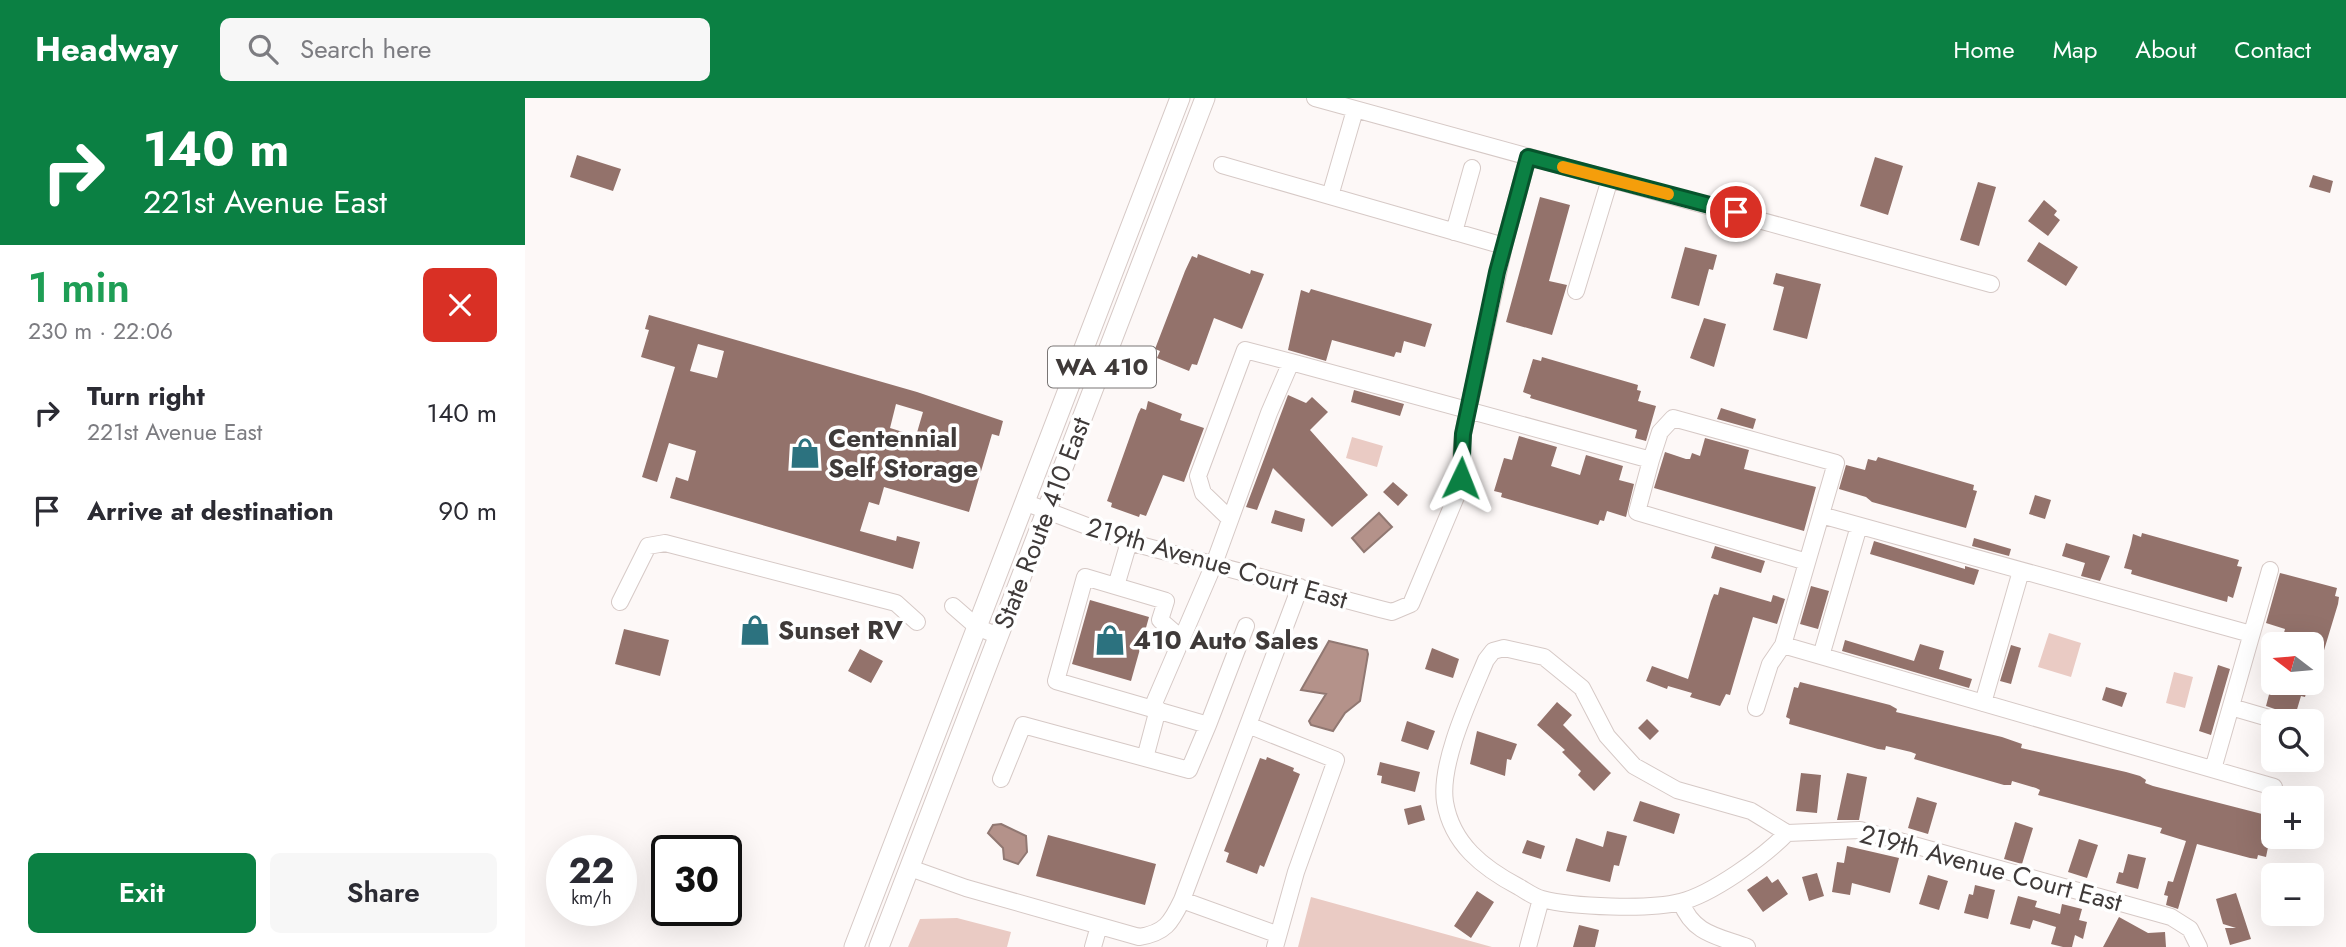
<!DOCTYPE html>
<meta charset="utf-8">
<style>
:root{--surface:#fff;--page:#f7f7f7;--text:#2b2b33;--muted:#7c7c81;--accent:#0b8043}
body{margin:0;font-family:Jost,sans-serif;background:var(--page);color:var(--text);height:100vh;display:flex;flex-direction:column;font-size:26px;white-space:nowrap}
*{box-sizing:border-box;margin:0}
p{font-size:23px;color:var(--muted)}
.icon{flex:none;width:38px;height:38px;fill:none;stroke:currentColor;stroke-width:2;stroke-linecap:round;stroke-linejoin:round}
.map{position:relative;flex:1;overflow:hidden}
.side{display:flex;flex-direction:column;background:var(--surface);width:525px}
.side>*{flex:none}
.guide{background:#0b8043;color:#fff;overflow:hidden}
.needle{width:46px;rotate:286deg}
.fabs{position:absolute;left:1736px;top:534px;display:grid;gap:14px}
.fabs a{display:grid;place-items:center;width:63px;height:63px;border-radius:10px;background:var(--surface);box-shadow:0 7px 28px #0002;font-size:35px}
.speed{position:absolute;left:21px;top:737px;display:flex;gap:14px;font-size:35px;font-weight:700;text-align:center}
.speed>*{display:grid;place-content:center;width:91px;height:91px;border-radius:50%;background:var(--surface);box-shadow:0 7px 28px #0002;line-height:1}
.speed small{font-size:18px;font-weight:400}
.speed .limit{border:4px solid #111;border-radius:10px;background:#fff;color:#111}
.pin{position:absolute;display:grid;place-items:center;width:60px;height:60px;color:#fff;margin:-30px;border:4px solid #fff;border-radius:50%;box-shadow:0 2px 7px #0007}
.me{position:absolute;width:77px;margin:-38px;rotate:2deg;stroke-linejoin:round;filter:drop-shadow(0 0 5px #0008)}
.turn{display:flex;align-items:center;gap:24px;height:147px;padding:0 28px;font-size:32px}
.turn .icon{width:91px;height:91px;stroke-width:2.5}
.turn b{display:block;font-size:49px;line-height:60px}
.round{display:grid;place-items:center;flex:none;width:74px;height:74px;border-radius:10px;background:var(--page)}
.headline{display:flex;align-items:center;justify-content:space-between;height:119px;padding:0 28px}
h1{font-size:42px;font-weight:600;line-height:52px;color:#1e9e55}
.cta{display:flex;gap:14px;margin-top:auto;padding:14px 28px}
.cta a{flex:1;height:80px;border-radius:10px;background:var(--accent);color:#fff;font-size:28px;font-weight:600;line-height:80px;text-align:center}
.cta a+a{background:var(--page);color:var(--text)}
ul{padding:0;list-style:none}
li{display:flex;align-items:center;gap:21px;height:98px;padding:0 28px}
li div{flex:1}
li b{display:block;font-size:26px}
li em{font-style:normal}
header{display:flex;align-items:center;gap:42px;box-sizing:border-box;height:98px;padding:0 35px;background:var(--accent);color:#fff}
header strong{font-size:33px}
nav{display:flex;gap:38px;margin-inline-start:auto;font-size:24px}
.search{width:490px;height:63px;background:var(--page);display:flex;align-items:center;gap:18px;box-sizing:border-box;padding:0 24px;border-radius:10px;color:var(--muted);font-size:26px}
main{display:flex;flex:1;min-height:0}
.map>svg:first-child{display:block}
.green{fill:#eacbc4}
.water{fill:#b4928a;stroke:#917872;stroke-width:2}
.building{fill:#93726b;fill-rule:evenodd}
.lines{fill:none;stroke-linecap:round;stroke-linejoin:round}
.minor-casing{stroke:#d6c9c6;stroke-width:18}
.major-casing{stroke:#d6c9c6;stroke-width:21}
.minor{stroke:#fff;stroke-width:16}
.major{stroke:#fff;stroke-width:19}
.route-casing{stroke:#07532c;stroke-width:18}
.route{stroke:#0b8043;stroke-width:12}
.slow{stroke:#f59e0b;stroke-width:12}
.labels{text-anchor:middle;stroke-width:7;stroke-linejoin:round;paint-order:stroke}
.shield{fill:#fff;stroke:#797574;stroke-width:2}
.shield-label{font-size:24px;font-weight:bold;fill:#3f3a39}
.poi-label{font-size:26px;font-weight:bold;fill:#3f3a39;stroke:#fff;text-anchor:start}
.street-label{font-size:26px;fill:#3f3a39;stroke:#fff}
</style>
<header>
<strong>Headway</strong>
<div class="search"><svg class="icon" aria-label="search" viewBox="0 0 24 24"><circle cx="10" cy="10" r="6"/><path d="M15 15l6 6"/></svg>Search here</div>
<nav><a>Home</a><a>Map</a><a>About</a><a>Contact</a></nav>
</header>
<main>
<section class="side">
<div class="guide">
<div class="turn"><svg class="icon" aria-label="right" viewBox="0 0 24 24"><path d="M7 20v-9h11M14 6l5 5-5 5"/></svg><div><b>140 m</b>221st Avenue East</div></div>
</div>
<div class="headline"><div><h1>1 min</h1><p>230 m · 22:06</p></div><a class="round" style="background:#d93025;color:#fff"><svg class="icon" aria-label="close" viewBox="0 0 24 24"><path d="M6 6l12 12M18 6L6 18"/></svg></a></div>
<ul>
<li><svg class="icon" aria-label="right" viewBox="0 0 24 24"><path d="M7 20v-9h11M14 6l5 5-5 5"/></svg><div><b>Turn right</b><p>221st Avenue East</p></div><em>140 m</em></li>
<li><svg class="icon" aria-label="arrive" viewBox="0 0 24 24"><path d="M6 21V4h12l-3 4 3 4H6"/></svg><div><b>Arrive at destination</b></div><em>90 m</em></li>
</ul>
<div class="cta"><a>Exit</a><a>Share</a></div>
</section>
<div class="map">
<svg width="1821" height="849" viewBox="0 0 1821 849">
<rect width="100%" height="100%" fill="#fdf8f7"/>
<path class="green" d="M827,339L858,348L852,369L821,360Z
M1524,535L1556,545L1546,579L1513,569Z
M1649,574L1668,579L1660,610L1641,605Z
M786,799L967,849H773Z
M432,820L486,834L482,849H383L395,821Z"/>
<path class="water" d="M854,415L867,429L839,454L827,440Z
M804,543L842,552L843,556L835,603L820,615L808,633L786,627L784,623L801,596L776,592Z
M476,726L501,738L502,754L493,766L479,761L478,750L463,735L468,727Z"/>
<path class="building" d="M52,57L96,71L88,93L45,79Z
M1350,59L1378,68L1363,117L1335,108Z
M1788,77L1808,83L1805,95L1784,89Z
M1453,84L1471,89L1454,148L1435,142Z
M1015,99L1045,107L1024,183L1042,187L1027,237L981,224Z
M1519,102L1532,113L1529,117L1535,122L1523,138L1503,123Z
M1514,144L1553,169L1541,188L1502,163Z
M1160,149L1192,157L1188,172L1184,171L1174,208L1146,200Z
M673,156L725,176L726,172L739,176L717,231L689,220L672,267L667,266L664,273L632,260L635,253L630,251L660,173L667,158L672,160Z
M1251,175L1296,186L1282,241L1248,232L1259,189L1248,186Z
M786,191L907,226L900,249L879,243L876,255L871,254L869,259L807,242L801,263L763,252L776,192L784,195Z
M124,217L392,294L478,323L474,338L467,336L444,414L359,389L354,407L344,404L335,433L371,443L372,438L395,444L388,471L145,400L151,379L163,383L171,353L144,345L132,384L117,379L150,269L116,259L124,232L120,231ZM173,246L199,253L192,280L165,273ZM371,306L398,314L391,338L365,330Z
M1179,220L1201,226L1189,269L1165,260Z
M1017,259L1113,287L1112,292L1116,293L1113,303L1131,308L1121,343L1110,340L1112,332L1005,300L1006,297L998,294L1008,261L1016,263Z
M829,292L879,306L875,318L826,304Z
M763,297L781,305L787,299L803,314L785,332L843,397L807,429L748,370L732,412L721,409Z
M623,303L657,316L655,322L679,330L659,384L638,377L621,418L615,416L614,419L586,409L587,405L582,403L613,316L616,310L621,312Z
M1196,310L1231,321L1228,331L1192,321Z
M994,338L1032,349L1026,368L1055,377L1061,357L1098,368L1094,382L1109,386L1101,419L1082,413L1079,423L1075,422L1073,427L976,399L977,395L969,393L979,360L987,362Z
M1180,340L1224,352L1219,371L1291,389L1279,433L1129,390L1140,354L1161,361H1165L1167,355L1175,358Z
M1353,359L1449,387L1448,392L1452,393L1441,430L1347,404L1341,399L1314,391L1321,367L1340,372L1343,361L1351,363Z
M868,384L883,397L873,408L858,394Z
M1510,397L1526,402L1520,421L1504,416Z
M750,412L780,421L777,434L746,425Z
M1617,435L1714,462L1712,468L1717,469L1708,500L1703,498L1702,504L1606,476L1607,472L1599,470L1606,446L1608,436L1616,439Z
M1449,440L1486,451L1484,458L1447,448Z
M1349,443L1440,471V468L1454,472L1449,487L1345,456Z
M1541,445L1585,458L1575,483L1556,478L1560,465L1537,458Z
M1190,448L1240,463L1236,475L1186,460Z
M1755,475L1812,490L1810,498L1814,499L1813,506L1790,582H1787V546H1756L1760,531L1741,525Z
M1286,488L1304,493L1293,531L1275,526Z
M1195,489L1246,504L1248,497L1260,501L1252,526L1228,519L1205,597L1201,596L1195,608L1165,599L1167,595L1143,588L1142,591L1121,583L1127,568L1163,581L1186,503L1189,496L1193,497Z
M565,502L624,519L606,583L547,566Z
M99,531L144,542L135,578L90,566Z
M1320,542L1389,563L1395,546L1419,553L1414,571L1447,581L1444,590L1317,553Z
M1486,547L1496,550L1486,586L1475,583Z
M907,550L934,561L928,580L900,571Z
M335,551L358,563L346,585L323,573Z
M1693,567L1705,571L1686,637L1674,633Z
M1275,584L1365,607L1372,611L1371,614L1477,639L1497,646L1496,650L1601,674L1615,678L1621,682L1620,685L1628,688L1737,716L1748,725L1741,759L1733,757L1732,761L1725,760L1672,746L1653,811L1641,807L1643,798L1639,797L1643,783L1648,784L1661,743L1635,735L1637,730L1513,697L1515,692L1511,690L1487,683L1486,687H1479L1389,661L1391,656L1386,654L1361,648L1360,652L1353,651L1264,626L1265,621L1261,619L1269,589L1273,590Z
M1743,584H1784L1780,599L1776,598L1770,618L1741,608L1746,589Z
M1581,589L1602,595L1597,609L1577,602Z
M1032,604L1047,617L1038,627L1086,675L1069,693L1053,677L1056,673L1037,654L1040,652L1012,627Z
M1122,621L1134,633L1125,642L1113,630Z
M882,623L910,633L903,652L876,643Z
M952,633L992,646L986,662L982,661L980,678L945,666Z
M742,659L769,670L768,673L775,676L739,769L735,767L732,776L701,764L704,755L699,753L735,660L741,662Z
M855,664L895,674L890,694L856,685L857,678L852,677Z
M1276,675L1296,677L1292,715L1271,713Z
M1322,675L1342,679L1334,722H1312Z
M1392,699L1412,705L1403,736L1383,730Z
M1115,703L1155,716L1149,736L1108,723Z
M896,707L900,722L883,727L879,711Z
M1490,724L1508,730L1497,766L1479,761Z
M1082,733L1102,738L1094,768L1089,767L1085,784L1041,773L1051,740L1078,749Z
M523,737L631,766L620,807L511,778Z
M1554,741L1573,747L1562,780L1543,774Z
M1002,742L1020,748L1016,761L997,755Z
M1322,748L1374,760L1365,795L1327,785L1325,797L1307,794L1312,764L1319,765Z
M1603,756L1621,760L1613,791L1591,785L1594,774L1598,775Z
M1292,775L1299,798L1284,803L1277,779Z
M1403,777L1423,783L1414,812L1394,806Z
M1242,778L1247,785L1253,781L1263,796L1238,814L1222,792Z
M1450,787L1470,792L1463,821L1439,815L1444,796L1448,797Z
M952,793L969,804L946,840L929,828Z
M1711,795L1726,841L1705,847L1700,830H1711L1698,826L1691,801Z
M1493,798L1512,803L1510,809L1535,816L1537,806L1557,811L1554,822L1562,824L1558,841L1550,837L1547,849H1538L1526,846L1531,829L1508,822L1505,831L1485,826Z
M1594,819L1623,835L1640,834L1641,849H1578Z
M1054,827L1074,832L1070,849H1048Z"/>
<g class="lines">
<defs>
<path id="minor" d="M790,0L1466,186
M697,67L805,98L830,12
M805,98L979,148
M929,134L947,70
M1051,193L1085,81
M1126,362L1112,414L1282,464
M499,404L604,444L855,511L867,514L886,506L933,394L938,336L979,148L1003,59
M1296,417L1726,536
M705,421L678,395L673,378L720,252L766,264
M591,488L604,444
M95,504L123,448L140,445L371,505L392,524
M428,508L452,529L473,538
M657,541L635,522L641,503L560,479L531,583L683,627L721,528
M1258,547L1749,689
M1296,558L1334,428
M1458,605L1496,473
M1706,609L1754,623
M627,610L689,466L744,315L766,264L1126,362L1135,334L1148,320L1311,365L1258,547L1245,566L1231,610
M723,627L811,662L771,774L750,849
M620,660L633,611
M1688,671L1745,472
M476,681L498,627L664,672L683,627
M1262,735C1240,758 1186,797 1155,804C1125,812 1047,809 1017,801C1009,799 1001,793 994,789C958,770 927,746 920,704C914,665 946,598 961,562L968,553L979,550L1019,559L1057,590L1082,638L1109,668L1152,692L1226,713L1262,735L1335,732L1646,819L1665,831L1674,849
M385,770L441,790L614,839C640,835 646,825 657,802L775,489
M657,802L751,836
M1156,804C1168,836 1192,838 1222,849
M568,849L574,828
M1003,849L1016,801"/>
<path id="major" d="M329,849L655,0
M354,849L680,0"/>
</defs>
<use href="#minor" class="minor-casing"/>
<use href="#major" class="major-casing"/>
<use href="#minor" class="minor"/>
<use href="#major" class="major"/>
</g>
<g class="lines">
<defs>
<path id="route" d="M936,380L938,336L972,174L1003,59L1211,114"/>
</defs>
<use href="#route" class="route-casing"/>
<use href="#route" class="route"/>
<path class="slow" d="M1038,69L1143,96"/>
</g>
<defs>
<symbol id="shop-bare" viewBox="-9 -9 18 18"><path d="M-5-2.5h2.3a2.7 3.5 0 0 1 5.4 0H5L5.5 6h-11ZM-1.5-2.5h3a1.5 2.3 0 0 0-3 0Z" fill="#2c727f" stroke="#fff" stroke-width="2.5" paint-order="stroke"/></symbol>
</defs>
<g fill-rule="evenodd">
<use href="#shop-bare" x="258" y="333" width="44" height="44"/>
<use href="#shop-bare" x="208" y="510" width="44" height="44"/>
<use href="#shop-bare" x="563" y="520" width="44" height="44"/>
</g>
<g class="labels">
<rect class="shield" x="523" y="248.5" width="108" height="41" rx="5"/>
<g class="shield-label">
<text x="577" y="277">WA 410</text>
</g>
<g class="poi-label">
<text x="303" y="349">Centennial<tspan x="303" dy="30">Self Storage</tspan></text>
<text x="253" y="541">Sunset RV</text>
<text x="608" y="551">410 Auto Sales</text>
</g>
<g class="street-label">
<text transform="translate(517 425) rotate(-69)" y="9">State Route 410 East</text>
<text transform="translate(692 465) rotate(16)" y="9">219th Avenue Court East</text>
<text transform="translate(1466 770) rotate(15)" y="9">219th Avenue Court East</text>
</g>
</g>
</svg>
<div class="fabs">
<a><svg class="needle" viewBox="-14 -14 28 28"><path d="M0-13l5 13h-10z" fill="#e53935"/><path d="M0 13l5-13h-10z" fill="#7c7c81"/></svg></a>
<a><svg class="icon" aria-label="search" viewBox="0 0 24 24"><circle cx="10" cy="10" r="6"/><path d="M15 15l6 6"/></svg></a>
<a>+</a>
<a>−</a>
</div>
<div class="speed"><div>22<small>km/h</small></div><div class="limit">30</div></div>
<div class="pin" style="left:1211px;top:114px;background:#d93025"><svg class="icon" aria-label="arrive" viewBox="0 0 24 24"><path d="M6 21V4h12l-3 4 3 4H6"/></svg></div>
<svg class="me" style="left:936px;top:380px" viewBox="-20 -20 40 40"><path d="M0-17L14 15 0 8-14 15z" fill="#0b8043" stroke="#fff" stroke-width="4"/></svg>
</div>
</main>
